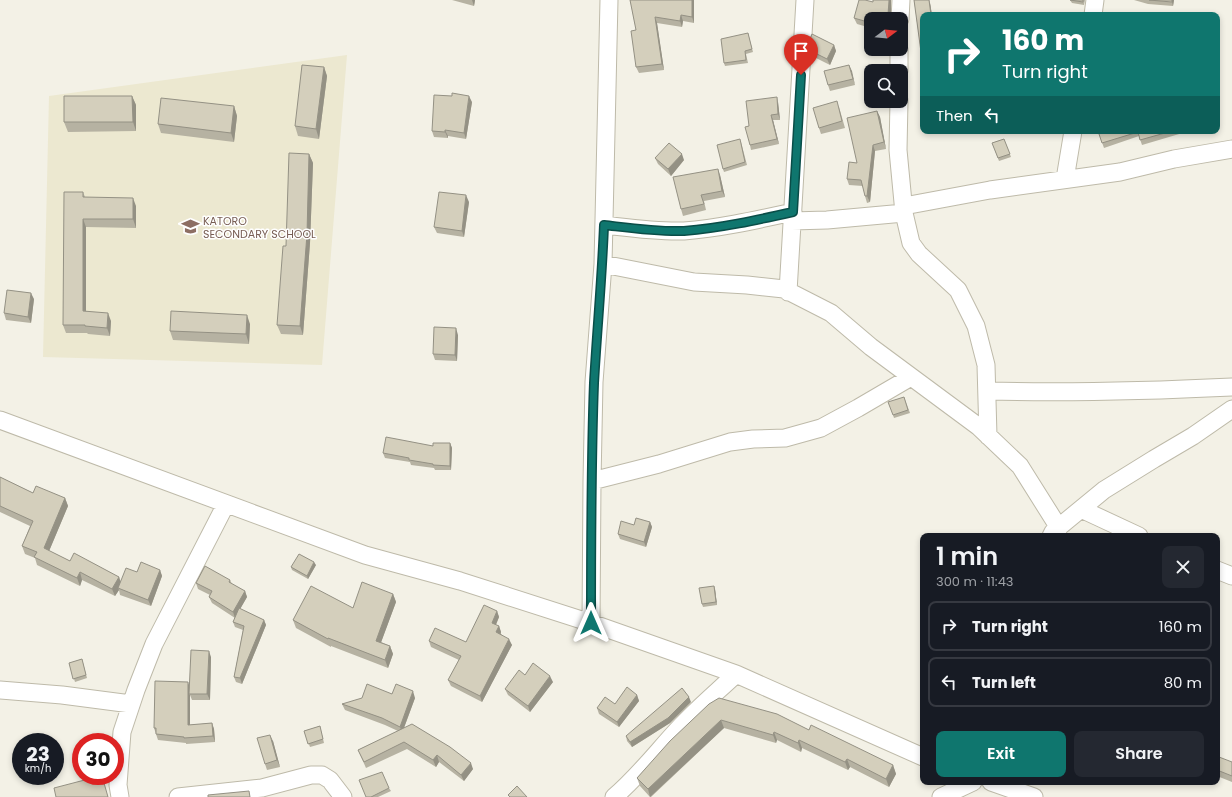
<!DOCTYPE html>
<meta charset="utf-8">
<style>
:root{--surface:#171b24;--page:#242831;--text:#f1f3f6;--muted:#9ea1a6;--line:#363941;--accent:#0f766e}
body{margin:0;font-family:Poppins,sans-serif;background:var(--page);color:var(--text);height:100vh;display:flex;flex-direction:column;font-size:15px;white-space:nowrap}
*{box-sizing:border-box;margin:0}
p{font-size:13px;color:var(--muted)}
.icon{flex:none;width:22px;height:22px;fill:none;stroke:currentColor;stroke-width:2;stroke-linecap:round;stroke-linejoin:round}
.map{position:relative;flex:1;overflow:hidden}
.sheet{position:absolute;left:920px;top:533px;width:300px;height:252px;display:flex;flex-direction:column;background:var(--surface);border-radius:8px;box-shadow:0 2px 6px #0003}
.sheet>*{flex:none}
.hud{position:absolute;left:920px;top:12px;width:300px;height:122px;border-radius:8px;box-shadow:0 2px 6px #0003;background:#0f766e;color:#fff;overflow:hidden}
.needle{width:26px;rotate:74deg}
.fabs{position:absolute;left:864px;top:12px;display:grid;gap:8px}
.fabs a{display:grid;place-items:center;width:44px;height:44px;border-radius:8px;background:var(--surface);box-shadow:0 2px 6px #0003;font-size:20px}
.speed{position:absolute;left:12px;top:733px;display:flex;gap:8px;font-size:20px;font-weight:700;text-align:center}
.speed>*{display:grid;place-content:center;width:52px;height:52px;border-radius:50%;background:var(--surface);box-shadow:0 2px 6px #0003;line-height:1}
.speed small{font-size:10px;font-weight:400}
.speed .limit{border:6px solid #d22;background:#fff;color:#111}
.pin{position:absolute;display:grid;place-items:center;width:34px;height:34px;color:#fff;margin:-41px -17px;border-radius:50% 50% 50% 0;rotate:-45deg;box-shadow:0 0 4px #0007}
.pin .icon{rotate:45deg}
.me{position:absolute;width:44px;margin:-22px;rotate:0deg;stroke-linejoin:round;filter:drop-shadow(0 0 3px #0008)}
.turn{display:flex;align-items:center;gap:14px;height:84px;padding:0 16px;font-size:18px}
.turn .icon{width:52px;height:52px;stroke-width:2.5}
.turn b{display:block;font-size:28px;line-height:34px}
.then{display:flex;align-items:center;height:38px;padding:0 16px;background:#0003;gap:8px;font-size:15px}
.round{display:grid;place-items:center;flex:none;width:42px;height:42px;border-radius:8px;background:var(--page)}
.head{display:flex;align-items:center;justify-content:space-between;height:68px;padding:0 16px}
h1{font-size:24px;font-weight:600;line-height:30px}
.cta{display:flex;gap:8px;margin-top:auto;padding:8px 16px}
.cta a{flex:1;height:46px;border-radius:8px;background:var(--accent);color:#fff;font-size:16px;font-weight:600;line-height:46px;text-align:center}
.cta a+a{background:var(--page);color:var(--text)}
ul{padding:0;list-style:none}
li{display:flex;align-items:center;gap:12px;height:50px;margin:0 8px 6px;padding:0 8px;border:2px solid var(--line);border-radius:8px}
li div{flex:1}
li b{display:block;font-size:15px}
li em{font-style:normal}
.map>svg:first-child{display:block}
.education{fill:#ece8d0}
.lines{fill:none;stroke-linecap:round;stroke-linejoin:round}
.minor-casing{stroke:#bebaa9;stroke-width:19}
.minor{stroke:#fff;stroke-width:17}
.wall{fill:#b6b2a2}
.shaded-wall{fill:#949184}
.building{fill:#d4cfbc;stroke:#949184}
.route-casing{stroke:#0a4d48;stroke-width:10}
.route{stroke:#0f766e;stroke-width:7}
.labels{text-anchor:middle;stroke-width:3;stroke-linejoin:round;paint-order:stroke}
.education-label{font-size:11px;fill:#785e54;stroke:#fff;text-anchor:start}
</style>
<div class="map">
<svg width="1232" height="797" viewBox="0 0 1232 797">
<rect width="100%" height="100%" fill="#f3f1e6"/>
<path class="education" d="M347,55L322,365L43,357L49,96Z"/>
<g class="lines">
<defs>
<path id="minor" d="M1093,15L1095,0
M900,19L901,0
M899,71V49
M899,101L898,150L904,213L911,243L919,254L958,290L976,326L986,365L988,436
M1065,179L1073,131
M904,206L990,190L1120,172L1174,159L1232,149
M792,221L827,220L904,213
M604,225C630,228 657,232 684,231C721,228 756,220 793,212
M603,264L694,282L747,285L784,289L831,313L871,347L979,427L1020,466L1059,528
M788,292L805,0
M987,391C1069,393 1150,391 1232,387
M0,420L365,555L460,581L591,623L736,674L923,757
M592,481L659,464L730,442L753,439L785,438L821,428L858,408L911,377
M1081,509L1139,536
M1051,536L1053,532L1104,490L1154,459L1193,436L1232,409
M1217,570L1232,576
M591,623L592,481L594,382L603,264L609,0
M0,690L62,695L131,704
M991,782L1034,797
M120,797L118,785L122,732L136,690L154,644L226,504
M178,797L262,788L311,775H322L330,780L343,797
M614,797C639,776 659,749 682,725C699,707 718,691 736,674
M941,797L973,782"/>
</defs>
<use href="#minor" class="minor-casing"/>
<use href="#minor" class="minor"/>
</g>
<path class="wall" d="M452,0H475L474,6Z
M630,0H694V23L683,21L682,27L657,23L664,70L639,73L636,67V30Z
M914,0H929L930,3L932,15H923V57L921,52Z
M1070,0H1085L1084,5L1072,3Z
M1134,0H1174L1173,6L1148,4Z
M854,18L871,19V28L857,24Z
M748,33L753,52L746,54L748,63L725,66L724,63Z
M834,45L836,51L830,65L812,56L809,50Z
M849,65L855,85L830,91L828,85Z
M324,67L327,76L319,139L298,136L295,126Z
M132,96L136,105V131L68,132L64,122Z
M472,102L466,139L448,136V138L434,137L432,131Z
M778,102L780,120H773L779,144L751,150L750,145L749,126Z
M234,106L237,116L234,142L161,133L158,124Z
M839,107L845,128L821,134L819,128Z
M877,111L880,117L886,149L875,151L870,202L867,203L865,196L863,186L849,185L847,179L857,163Z
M1098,131H1186V132L1142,145L1139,136L1104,148Z
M1004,139L1011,157L999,161L992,143Z
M741,142L747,165L724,172L723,169Z
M309,154L313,163L310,243L303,335L281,334L277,325Z
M655,158L684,160L671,176L658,164Z
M720,175L725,197L704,201L706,210L683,216L681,209Z
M83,192L85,197L136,206V228L86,227V311L111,321L110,336L88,334L87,333H66L63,325Z
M469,202L464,237L437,233L434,227Z
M34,299L31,323L6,320L4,313Z
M250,324L249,344L173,340L170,331Z
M458,335L457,361L435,360L433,354Z
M904,397L910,413L894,418L893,415Z
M450,443L452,448L451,470H435L434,468L411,465L410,462L385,458L383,453Z
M0,477L33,493L65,498L68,506L49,551L70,561L119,577L121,582L137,572L160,570L162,576L151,606L120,595L119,590L115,596L82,580L80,586L37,565L35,558L25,554L22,546L30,526L0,512Z
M650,522L652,527L646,547L620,539L618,534L634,525Z
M316,565L308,579L292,570L291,567Z
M230,580L232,584L245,591L247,597L240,609L264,620L266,625L242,684L236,682L234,677L243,630L235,627L233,622L235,618L212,603L209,597L210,595L198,589L196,583Z
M714,586L715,589L717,605L703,607L702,604Z
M393,594L396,602L381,642L390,646L393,654L388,668L331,646V647L296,628L293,620L353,608Z
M497,611L499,617L496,625L499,626L501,632V634L512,645L482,702L451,686L448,680L459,660L431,647L429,641L466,642Z
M211,657L210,700H192L190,695V725L212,723L214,729L215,742L186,744V743L158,740L154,728L190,687Z
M82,659L87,678L75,682L69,663Z
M525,675L553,682L530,712L508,695L505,689Z
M392,694L415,698L404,728L473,769L464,781L439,762L436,767L407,749L366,768L358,750L398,731L385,725L345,710L342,704Z
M637,695L639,701L619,727L599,714L597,708L615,704Z
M691,702L670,723L632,747L627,741L626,736Z
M709,704L809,730L893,765L896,774L889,787L850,767L848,770L802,748L801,752L777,740L776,743L724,728L651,797H650L640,786L637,778Z
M320,726L324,743L310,747L304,731Z
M273,741L280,767L267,770L265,764Z
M1217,761L1232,762V782L1217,776Z
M389,788L391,791L378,797H366Z"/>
<path class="shaded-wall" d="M472,0H475L474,6Z
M692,0H694V23L692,17Z
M889,0H891V19H887Z
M929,0L930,3L932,15H931Z
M1172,0H1174L1173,6L1172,2Z
M681,15L683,21L682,27L680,21Z
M655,17L657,23L664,70L662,64Z
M834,45L836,51L830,65L827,59Z
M849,65L852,71L855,85L853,79Z
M324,67L327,76L319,139L316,129Z
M132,96L136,105V131L133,122Z
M469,96L472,102L466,139L464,133Z
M777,97L778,102L780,120L778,114Z
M234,106L237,116L234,142L231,133Z
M877,111L880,117L886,149L884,142Z
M771,115L773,120L779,144L777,139Z
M445,130L448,136V138L445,132Z
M873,145L875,151L870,202L867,196Z
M309,154L313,163L310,243L303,335L300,326Z
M682,154L684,160L671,176L668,169Z
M718,169L720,175L725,197L722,191Z
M466,195L469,202L464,237L462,231Z
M133,198L136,206V228L133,219Z
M83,219L86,227V319L83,311Z
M31,293L34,299L31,323L28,317Z
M108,313L111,321L110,336L107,328Z
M247,315L250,324L249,344L246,334Z
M456,328L458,335L457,361L455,355Z
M450,443L452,448L451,470L450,466Z
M65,498L68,506L47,556L44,548Z
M650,522L652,527L646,547L644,542Z
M314,562L316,565L308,579L307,576Z
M160,570L162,576L151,606L148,600Z
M80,572L82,580L80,586L77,578Z
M119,577L121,584L118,588L119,590L115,596L112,589Z
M714,586L715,589L717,605L716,602Z
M245,591L247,597L235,618L233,612Z
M393,594L396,602L379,648L376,641Z
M497,611L499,617L494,629L492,623Z
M264,620L266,625L242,684L240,678Z
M499,626L501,632L499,638L496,632Z
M509,639L512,645L482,702L480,696Z
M390,646L393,654L388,668L385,660Z
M209,651L211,657L210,700L207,694Z
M550,676L553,682L530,712L528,706Z
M188,682L190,688L189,694L190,695V731L188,725Z
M413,691L415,698L402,733L400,727Z
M637,695L639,701L619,727L617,722Z
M689,697L691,702L670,723L632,747L630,742Z
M721,720L724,728L650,797L648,789Z
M212,723L214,729L215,742L213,736Z
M774,732L777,740L776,743L773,735Z
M270,735L273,741L280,767L277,760Z
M799,740L802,748L801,752L798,743Z
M437,755L439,762L436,767L433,760Z
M847,759L850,767L848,770L845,762Z
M471,763L473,769L464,781L461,775Z
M893,765L896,774L889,787L886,779Z"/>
<path class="building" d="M630,0H692V17L681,15L680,21L655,17L662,64L636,67L631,31L636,30Z
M859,0H865L873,2V0H889L888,15L887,19H871V23L854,18Z
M914,0H929L931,15H923V52H921Z
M1070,0H1083V2Z
M1149,0H1172V2Z
M748,33L752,49L745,51L746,60L724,63L721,39Z
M812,34L834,45L827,59L809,50L810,39Z
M302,65L324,67L316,129L295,126Z
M849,65L853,79L828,85L824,71Z
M452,93L469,96L464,133L445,130V132L432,131L434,95L452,96Z
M64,96H132L133,122H64Z
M777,97L778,114L771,115L777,139L750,145L745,127L749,126L746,101Z
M161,98L234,106L231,133L158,124Z
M837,101L842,121L819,128L813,108Z
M877,111L884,142L873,145L867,196H865L861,180L847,179L849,162L857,163L847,118Z
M1098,131H1172L1140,140L1138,132L1102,143Z
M740,139L745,162L723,169L717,145Z
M1004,139L1010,154L998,158L992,143Z
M669,143L682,154L668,169L655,158Z
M289,153L309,154L307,234L300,326L277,325L283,246H286Z
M718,169L722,191L701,195L704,204L681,209L673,177Z
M64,192H83V197L133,198V219H83V311L108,313L107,328L85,326V325H63Z
M439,192L466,195L462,231L434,227Z
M7,290L31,293L28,317L4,313Z
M171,311L247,315L246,334L170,331Z
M434,327L456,328L455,355L433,354Z
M904,397L908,410L893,415L888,402Z
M386,437L433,446V443H450V466L433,465V464L409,460V458L383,453Z
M0,477L33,493L36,486L65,498L44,548L70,561L74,553L119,577L112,589L80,572L77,578L34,557L37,552L22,546L33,521L0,506Z
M636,518L650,522L644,542L618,534L621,521L634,525Z
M299,554L314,562L307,576L291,567Z
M141,562L160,570L148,600L118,588L126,568L137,572Z
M205,566L230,580L229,582L245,591L233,612L209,597L212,591L196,583Z
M362,582L393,594L376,641L390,646L385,660L328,638V639L293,620L311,586L353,608Z
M714,586L716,602L702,604L699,588Z
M484,605L497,611L492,623L499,626L496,632L509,639L480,696L448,680L461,656L429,641L435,628L466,642Z
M239,608L264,620L240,678L234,677L244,626L233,622Z
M191,650L209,651L207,694H189Z
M82,659L86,675L73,679L69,663Z
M533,663L550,676L528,706L505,689L519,670L525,675Z
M155,681L188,682V725L212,723L213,736L184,738V737L156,734V728H154Z
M367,684L392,694L396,684L413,691L400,727L382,718L342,704L362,698Z
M627,687L637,695L617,722L597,708L605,697L615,704Z
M682,688L689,697L668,718L630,742L626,736Z
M719,698L777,714L809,730L811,725L893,765L886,779L847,759L845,762L799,740L798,743L774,732L773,735L721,720L648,789L637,778L670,741L709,704Z
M412,724L450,747L471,763L461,775L437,755L433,760L404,742L364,762L358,750Z
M320,726L323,739L308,744L304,731Z
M270,735L277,760L265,764L257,738Z
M1219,757L1232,762V776L1217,770V761Z
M382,772L389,788L371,797H366L359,780Z
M100,776H102L108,797H56L54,788Z
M517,786L527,797H510L508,795Z
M249,791L250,797H208V795Z"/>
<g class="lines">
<defs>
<path id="route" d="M591,623C591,543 591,463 594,383C597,330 602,278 604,225C630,228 657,232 684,231C721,228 757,220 793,212L801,75"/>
</defs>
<use href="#route" class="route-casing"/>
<use href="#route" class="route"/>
</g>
<defs>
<symbol id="school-bare" viewBox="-9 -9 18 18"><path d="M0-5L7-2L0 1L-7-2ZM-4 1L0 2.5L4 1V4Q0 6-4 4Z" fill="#8d6e63" stroke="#fff" stroke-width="2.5" paint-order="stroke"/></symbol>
</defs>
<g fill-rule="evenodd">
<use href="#school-bare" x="178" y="214" width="25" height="25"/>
</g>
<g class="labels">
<g class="education-label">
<text x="203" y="225">KATORO<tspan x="203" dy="13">SECONDARY SCHOOL</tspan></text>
</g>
</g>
</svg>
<div class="fabs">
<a><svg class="needle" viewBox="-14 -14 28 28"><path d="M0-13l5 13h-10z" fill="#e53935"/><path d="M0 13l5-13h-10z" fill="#9ea1a6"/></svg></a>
<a><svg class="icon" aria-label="search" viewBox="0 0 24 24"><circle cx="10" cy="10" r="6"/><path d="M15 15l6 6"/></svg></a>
</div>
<div class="speed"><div>23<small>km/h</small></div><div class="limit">30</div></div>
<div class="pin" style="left:801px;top:75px;background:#d93025"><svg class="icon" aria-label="arrive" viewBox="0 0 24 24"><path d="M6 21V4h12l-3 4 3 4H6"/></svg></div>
<svg class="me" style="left:591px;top:623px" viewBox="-20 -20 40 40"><path d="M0-17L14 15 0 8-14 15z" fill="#0f766e" stroke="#fff" stroke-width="4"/></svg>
<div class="hud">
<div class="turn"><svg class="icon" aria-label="right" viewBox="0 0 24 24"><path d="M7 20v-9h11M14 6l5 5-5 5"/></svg><div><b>160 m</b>Turn right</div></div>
<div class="then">Then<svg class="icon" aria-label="left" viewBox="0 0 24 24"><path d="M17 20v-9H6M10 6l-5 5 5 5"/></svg></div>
</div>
<section class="sheet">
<div class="head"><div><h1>1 min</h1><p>300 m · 11:43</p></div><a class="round"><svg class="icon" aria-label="close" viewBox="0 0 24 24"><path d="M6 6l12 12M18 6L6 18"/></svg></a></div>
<ul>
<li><svg class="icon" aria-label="right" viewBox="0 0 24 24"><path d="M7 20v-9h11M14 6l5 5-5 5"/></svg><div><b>Turn right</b></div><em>160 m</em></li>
<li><svg class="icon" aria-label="left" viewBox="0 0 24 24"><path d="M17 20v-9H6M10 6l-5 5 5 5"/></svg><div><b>Turn left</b></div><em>80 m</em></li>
</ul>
<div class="cta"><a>Exit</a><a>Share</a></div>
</section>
</div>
